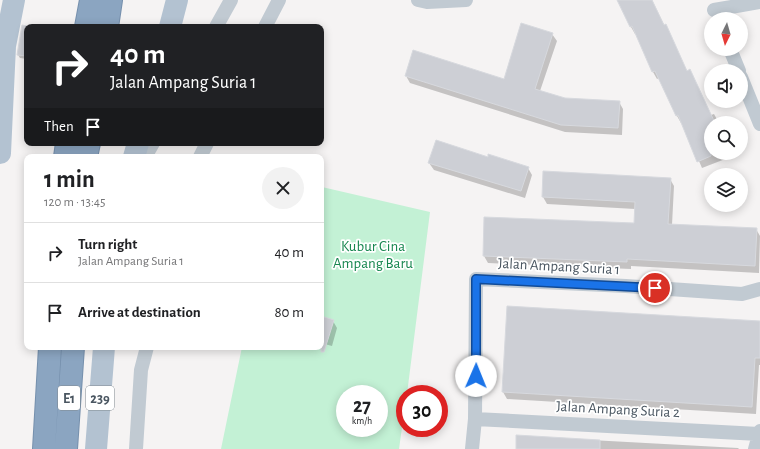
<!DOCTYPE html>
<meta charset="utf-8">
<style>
:root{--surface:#fff;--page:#f2f2f2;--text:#202124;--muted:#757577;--line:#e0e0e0}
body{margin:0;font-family:"Alegreya Sans",sans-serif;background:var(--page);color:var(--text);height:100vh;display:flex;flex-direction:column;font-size:15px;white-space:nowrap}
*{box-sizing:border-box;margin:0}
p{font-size:13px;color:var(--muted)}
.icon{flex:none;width:22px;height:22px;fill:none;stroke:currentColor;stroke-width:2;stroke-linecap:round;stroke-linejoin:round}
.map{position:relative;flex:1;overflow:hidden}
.panel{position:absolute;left:24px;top:154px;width:300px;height:196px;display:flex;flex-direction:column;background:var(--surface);border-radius:8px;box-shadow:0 2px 10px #0003}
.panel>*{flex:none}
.hud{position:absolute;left:24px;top:24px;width:300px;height:122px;border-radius:8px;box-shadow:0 2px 10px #0003;background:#202124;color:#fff;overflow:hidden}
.needle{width:26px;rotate:185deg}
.fabs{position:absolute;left:704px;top:12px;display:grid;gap:8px}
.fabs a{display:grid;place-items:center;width:44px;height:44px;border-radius:50%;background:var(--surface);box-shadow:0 2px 10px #0003;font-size:20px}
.speed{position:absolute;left:336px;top:385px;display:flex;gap:8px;font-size:20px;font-weight:700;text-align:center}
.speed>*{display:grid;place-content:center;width:52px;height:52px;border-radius:50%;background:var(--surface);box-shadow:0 2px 10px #0003;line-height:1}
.speed small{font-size:10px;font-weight:400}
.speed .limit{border:6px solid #d22;background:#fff;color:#111}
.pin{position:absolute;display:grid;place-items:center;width:34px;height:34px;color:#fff;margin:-17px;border:2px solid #fff;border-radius:50%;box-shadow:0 1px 4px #0007}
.me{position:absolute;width:44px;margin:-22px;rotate:1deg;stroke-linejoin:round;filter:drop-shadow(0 0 3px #0008)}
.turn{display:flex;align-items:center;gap:14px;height:84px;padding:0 20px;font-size:18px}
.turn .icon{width:52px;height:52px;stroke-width:2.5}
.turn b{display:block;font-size:28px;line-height:34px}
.then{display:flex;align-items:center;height:38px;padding:0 20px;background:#0003;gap:8px;font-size:15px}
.round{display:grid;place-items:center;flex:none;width:42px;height:42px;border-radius:21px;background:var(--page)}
.headline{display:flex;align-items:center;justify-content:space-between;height:68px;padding:0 20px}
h1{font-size:24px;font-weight:700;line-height:30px}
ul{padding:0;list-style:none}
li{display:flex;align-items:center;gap:12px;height:60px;padding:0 20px;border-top:1px solid var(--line)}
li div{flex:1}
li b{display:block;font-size:15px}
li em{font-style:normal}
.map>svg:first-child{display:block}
.green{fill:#c3f1d5;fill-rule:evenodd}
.shadow{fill:#0003}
.building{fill:#cdcfd5;stroke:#d7d9de}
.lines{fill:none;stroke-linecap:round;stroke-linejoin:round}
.motorway-casing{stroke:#7690ad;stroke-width:24}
.minor{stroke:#c1cad2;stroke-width:14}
.primary{stroke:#b3c2d1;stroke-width:22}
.motorway{stroke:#8ba5c1;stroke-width:22}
.route-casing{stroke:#114b97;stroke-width:10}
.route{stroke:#1a73e8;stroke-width:7}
.labels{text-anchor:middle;stroke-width:3.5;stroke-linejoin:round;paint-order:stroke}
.shield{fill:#fff;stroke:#808990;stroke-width:1}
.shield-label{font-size:14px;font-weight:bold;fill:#4a5661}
.park-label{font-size:15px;fill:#17864f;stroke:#fff}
.street-label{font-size:15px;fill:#4a5661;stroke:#fff}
</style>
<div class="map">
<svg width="760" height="449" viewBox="0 0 760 449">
<rect width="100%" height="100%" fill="#f5f3f3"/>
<path class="green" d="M322,187L430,212L407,394H405V406L399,449H221L242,347H321ZM345,394H379V428H345Z"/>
<path class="shadow" d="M618,0H652L687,72L711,115L714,114L719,123H711V153H731L733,156L702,168L682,122L681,123L677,116L659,78L657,79L653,72L636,33L635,34L631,27Z
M23,26L27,27V59L20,58L18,55Z
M552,34L557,41L540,91L565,99L619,102L623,109L622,135L565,132L410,83L406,76L505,80Z
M488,158L528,168L532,175L525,198L434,170L429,163Z
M670,179L674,186L672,225L756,229L760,236L759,273L631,266V269L488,263L484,256L635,224V209L547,204L543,197Z
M321,317L333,321L337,328L332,346L321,343Z
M760,322V365H759L756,414L507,399L503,392Z
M517,436L738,448L739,449H517Z"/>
<path class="building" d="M617,0H652L664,25L666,24L687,71L690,69L715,123H711V156L697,162L678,115L676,116L655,71L652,72L632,26L630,27Z
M521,23L553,33L535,89L565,98L620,101L618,128L561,125L405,76L413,50L504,79Z
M22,25L27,26V56L17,55Z
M436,140L488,157V154L529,167L521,191L428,163Z
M543,171L671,178L668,224L757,228L755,266L627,259V262L483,256L484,217L634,223L635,202L542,197Z
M507,306L760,321V358H755L752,407L502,392Z
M321,316L334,320L324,352H321Z
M516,435L600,440V449H516Z"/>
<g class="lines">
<defs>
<path id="motorway" d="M86,27L91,0
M107,27L111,0
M65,157L67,143
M86,157L89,143
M44,449L50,347
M66,449L73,347"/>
</defs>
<use href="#motorway" class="motorway-casing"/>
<path class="minor" d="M418,0L427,2L466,0
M714,10L760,2
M216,27L231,0
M265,27L279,0
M730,49L739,71
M741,77L760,124
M145,157L153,143
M200,157L207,143
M475,419L759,434
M136,449L141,370L147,347
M472,449L475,419L476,279L626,286L742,294L760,289
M755,449L760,431"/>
<path class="primary" d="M170,27L177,0
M0,153L5,46L14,0
M134,157L138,143
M96,449L104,347"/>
<use href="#motorway" class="motorway"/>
</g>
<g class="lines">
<defs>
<path id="route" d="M476,376V279L655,288"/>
</defs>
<use href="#route" class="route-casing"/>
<use href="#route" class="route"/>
</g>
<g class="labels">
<g class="shield">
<rect x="58" y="386" width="22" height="24" rx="3"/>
<rect x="86" y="386" width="28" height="24" rx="3"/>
</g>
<g class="shield-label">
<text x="69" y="403">E1</text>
<text x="100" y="403">239</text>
</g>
<g class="park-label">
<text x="373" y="251">Kubur Cina<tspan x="373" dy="17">Ampang Baru</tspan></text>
</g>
<g class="street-label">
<text transform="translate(559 266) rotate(3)" y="5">Jalan Ampang Suria 1</text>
<text transform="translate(618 409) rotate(3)" y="5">Jalan Ampang Suria 2</text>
</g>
</g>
</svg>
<div class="fabs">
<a><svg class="needle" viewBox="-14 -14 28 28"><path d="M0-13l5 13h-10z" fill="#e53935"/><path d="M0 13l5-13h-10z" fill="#757577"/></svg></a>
<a><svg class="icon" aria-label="sound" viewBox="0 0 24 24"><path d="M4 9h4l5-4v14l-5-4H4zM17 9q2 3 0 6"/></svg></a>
<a><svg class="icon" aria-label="search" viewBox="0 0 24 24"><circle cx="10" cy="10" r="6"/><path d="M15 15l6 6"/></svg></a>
<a><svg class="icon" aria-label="layers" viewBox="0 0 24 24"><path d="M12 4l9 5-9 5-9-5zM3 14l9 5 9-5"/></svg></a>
</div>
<div class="speed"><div>27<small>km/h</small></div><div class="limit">30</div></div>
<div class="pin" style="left:655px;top:288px;background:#d93025"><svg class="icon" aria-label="arrive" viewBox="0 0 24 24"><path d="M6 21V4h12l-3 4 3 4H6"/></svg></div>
<svg class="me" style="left:476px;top:376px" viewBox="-20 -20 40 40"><circle r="19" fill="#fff"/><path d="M0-13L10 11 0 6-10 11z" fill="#1a73e8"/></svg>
<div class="hud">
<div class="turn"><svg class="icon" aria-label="right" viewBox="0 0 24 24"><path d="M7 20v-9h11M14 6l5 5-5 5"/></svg><div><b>40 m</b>Jalan Ampang Suria 1</div></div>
<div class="then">Then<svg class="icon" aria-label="arrive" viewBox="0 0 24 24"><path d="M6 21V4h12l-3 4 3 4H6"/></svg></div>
</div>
<section class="panel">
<div class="headline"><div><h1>1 min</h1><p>120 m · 13:45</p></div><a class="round"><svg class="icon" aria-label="close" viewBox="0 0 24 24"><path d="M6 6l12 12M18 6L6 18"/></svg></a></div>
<ul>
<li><svg class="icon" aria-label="right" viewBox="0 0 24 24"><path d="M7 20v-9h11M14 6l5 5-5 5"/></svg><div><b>Turn right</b><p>Jalan Ampang Suria 1</p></div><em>40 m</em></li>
<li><svg class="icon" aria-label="arrive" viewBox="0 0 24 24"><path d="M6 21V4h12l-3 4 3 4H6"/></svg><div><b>Arrive at destination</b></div><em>80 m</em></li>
</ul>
</section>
</div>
